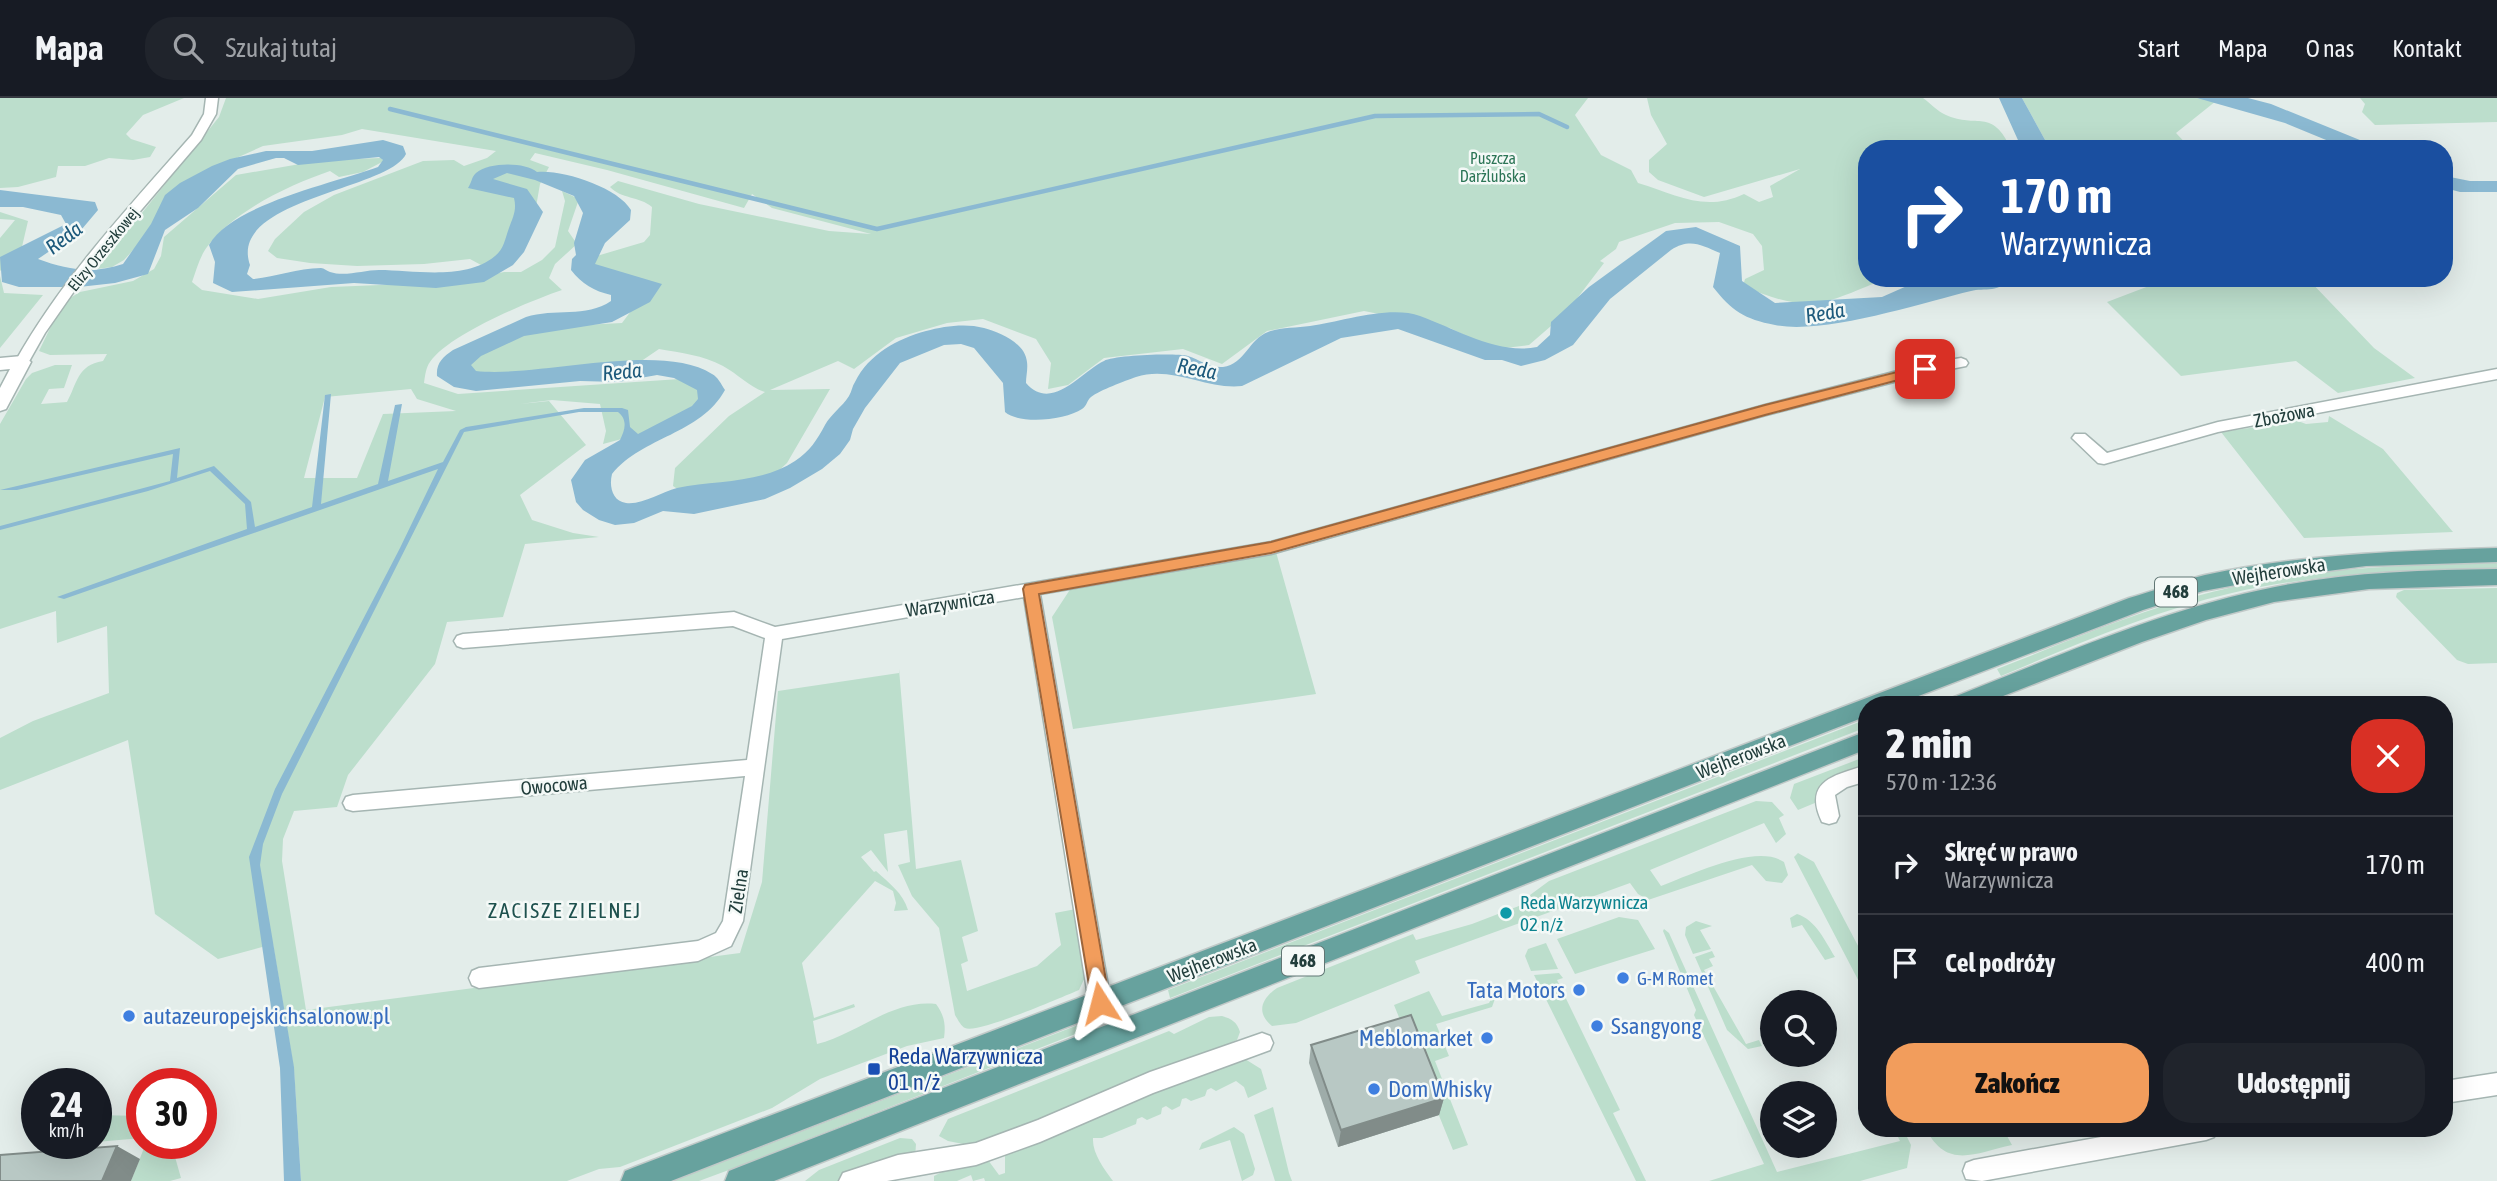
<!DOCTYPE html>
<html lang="pl">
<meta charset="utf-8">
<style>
:root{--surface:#171b24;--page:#20242c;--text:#f1f3f6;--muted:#9ea1a6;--line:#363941;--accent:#f29d5c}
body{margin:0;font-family:"Asap Condensed",sans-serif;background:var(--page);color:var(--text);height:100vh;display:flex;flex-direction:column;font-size:26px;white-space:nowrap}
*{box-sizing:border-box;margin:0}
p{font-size:23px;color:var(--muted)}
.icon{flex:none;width:38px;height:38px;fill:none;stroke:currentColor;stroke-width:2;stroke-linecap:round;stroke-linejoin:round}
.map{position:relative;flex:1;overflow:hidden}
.drawer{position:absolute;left:1858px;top:598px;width:595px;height:441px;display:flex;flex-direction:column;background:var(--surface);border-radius:28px;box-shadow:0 7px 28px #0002}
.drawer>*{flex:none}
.banner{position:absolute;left:1858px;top:42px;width:595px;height:147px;border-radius:28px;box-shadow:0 7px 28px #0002;background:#1a4fa0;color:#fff;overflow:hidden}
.fabs{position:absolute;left:1760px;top:892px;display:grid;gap:14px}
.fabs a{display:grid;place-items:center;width:77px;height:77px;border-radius:50%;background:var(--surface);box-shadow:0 7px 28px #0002;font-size:35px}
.speed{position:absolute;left:21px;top:970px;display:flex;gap:14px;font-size:35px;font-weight:700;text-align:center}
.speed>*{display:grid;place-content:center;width:91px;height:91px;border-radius:50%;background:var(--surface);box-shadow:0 7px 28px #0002;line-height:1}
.speed small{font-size:18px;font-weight:400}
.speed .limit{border:10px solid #d22;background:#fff;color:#111}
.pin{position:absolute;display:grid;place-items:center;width:60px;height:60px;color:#fff;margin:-30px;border-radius:14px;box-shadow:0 4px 10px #0006}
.me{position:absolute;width:77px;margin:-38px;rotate:351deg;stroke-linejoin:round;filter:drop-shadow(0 0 5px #0008)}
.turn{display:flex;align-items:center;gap:24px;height:147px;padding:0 28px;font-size:32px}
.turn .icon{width:91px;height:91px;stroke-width:2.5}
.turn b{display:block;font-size:49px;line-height:60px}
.round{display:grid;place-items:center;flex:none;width:74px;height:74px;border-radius:28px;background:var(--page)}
.headline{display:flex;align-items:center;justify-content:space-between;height:119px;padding:0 28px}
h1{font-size:42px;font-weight:800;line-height:52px}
.action{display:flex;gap:14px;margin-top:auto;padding:14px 28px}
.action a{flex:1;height:80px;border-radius:28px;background:var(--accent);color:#111;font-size:28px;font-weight:800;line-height:80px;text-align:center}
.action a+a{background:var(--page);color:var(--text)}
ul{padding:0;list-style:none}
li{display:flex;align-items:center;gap:21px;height:98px;padding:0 28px;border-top:2px solid var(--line)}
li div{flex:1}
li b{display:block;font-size:26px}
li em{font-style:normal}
header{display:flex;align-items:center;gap:42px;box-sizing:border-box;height:98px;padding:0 35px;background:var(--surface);border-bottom:2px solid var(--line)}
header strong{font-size:33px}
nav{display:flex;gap:38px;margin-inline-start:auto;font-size:24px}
.search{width:490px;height:63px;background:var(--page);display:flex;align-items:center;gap:18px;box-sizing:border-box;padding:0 24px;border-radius:28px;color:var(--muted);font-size:26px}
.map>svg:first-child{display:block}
.green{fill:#bcdecc;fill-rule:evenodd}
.water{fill:#8bb9d2}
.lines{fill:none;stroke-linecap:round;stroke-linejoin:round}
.stream{stroke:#8bb9d2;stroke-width:4.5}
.minor-casing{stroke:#a5b5b2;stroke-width:3}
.tertiary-casing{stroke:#a5b5b2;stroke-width:3}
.primary-casing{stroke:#c1c9c8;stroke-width:3}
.minor{fill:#fff;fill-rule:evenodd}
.tertiary{fill:#fff;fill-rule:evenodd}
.primary{fill:#67a29e;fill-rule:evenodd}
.wall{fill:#9eaca9}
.shaded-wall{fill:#818c89}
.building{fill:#b8c8c4;stroke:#818c89;stroke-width:2}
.route{fill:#f29d5c;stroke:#9d663c;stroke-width:2}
.culture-dot{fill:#0f9aa8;stroke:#f4f9f7;stroke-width:2.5}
.shop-dot{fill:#3f7fe0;stroke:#f4f9f7;stroke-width:2.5}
.transit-dot{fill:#1a4fb4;stroke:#f4f9f7;stroke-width:2.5}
.labels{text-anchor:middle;stroke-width:5;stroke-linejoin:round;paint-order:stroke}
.far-park-label{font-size:16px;fill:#2c7556;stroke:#f4f9f7}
.far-street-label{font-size:16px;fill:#223e3c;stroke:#f4f9f7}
.shield{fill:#f4f9f7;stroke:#617674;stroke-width:2}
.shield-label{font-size:18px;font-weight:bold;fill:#223e3c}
.street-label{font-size:19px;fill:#223e3c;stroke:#f4f9f7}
.culture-label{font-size:19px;fill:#0d838f;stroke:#f4f9f7;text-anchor:start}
.shop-label{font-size:19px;fill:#366cbe;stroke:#f4f9f7;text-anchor:start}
.water-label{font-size:21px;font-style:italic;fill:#1c597b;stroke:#f4f9f7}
.neighbourhood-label{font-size:21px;letter-spacing:2px;fill:#1e514e;stroke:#f4f9f7}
.near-shop-label{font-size:23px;fill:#366cbe;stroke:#f4f9f7;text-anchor:start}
.near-transit-label{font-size:23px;fill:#164399;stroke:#f4f9f7;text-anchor:start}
</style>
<header>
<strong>Mapa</strong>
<div class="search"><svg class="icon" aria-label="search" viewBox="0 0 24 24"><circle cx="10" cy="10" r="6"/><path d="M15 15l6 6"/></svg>Szukaj tutaj</div>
<nav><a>Start</a><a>Mapa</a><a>O nas</a><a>Kontakt</a></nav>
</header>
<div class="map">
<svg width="2497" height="1083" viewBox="0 0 2497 1083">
<rect width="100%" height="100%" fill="#e3edea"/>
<path class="green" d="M0,0H184L143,17L126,36L131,41L156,49L150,59L133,62L109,60L85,68H58L56,79L18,89L0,90Z
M226,0H1588L1575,17L1601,57L1631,72L1638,85C1676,96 1704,115 1744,96L1759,104L1773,99L1770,88L1800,71L1704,99L1658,82L1649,74V62L1667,46L1651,17L1647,0H1923C1930,5 1938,14 1946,17C1977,31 1992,9 2011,51H1867V180H1887C1821,207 1812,217 1743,188L1745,181L1764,172L1762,148L1753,136L1719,124L1675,125L1619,144L1616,151L1600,163L1604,165L1566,215L1529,247L1505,250L1478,244L1450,230L1364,213L1267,233L1222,266L1183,251L1104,260L1068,287L1048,291L1051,265L1036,241L983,221L947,225L896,240L854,271L838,263L770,292L830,291L787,365L772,379L679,392L673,388L675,370L729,318L765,294C749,289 738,276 723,268C702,257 682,255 659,251L637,266L465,280L461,262L505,231L622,225L634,209L587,179L590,160L644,144L650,137L652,109C639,98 621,101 610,89L618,83L699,106L829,133L871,136L772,110L752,96L744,110L607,72L535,55L530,62L549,69L540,86L536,109L506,163L481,167L470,161L424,166L357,168L310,165L277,160L268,153L275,141L304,114L334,97L423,63L454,62L464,68L487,60L496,53L362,31L342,37L263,48L203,75L124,162L112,169L97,171L219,19Z
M2022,0H2197L2216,3L2176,35L2191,51H2050Z
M2360,0H2497V24L2375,27L2362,14L2365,6Z
M381,60L384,63L363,74L339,79L330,73C289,87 232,114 207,149C200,158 196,173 192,184L202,192L258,201L331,189L454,184L504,174H521L542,162L555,149L565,103L562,93L579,101L568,133L577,146L555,166L549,180L562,192C530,203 449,236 430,264C426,269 425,278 424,285L458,296L680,281L712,297L648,334L603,346L606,333L600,306L552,302L520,306L549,303L586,347L520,397L532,422L573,435L599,439L525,446L503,519L447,524L435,566L348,677L337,709L294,713L283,741L282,763L306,912L740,855L762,784L778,593L899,575V571L916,771L961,762L978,833L962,839L968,863L961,866L967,893L1037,868L1061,847L1055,815L1076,811L1086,877L1079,892C1062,899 978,936 965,930C961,928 958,922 955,917L939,830L912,798L898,767L910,764L907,732L884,736L888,774L871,752L861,759L874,774L876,773C889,785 903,795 908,812L894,813L896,805L893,793L875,783L802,865L814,920L854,906L855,909L813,923L817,946C858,936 892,901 936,906C944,917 946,926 944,940L907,948L820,981L772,1010L620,1069L599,1071L567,1083H301L294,972L273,846L218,861L155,816L128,642L0,692V640L33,623L109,595L107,528L57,545L56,513L0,531V326L26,281L32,275L55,267H72L64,290L49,291L41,306L67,304C77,286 77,267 103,263L107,256L50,257L39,253L54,222L70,200L80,194L133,183L154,171L161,158L164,139L236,77L323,62ZM411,291L417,301L456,313L383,316L357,380H304L325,299Z
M0,114L28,123L21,153L0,173V140L15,122L0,121Z
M0,178L4,195L43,197L0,250Z
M2142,180H2307L2374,250L2415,280L2338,295L2296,263L2181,278L2107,204L2149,188Z
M2329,318L2383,351L2453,434L2304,440L2221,334L2298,323L2306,326L2328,324Z
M1276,454L1316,596L1073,631L1052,519L1073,487Z
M2497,465V471C2408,472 2319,475 2232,495C2153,513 2075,547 2001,578L1997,571C2067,544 2138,512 2212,494C2304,470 2402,467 2497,465Z
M2497,490V565L2468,566L2457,562L2396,499L2397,495L2404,492Z
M1867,621V629L1170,900L1168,892Z
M1867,658V672L1864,674L1867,683L1833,695L1834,697L1798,712L1790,700L1794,686Z
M1756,703L1772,704L1784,717L1779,720L1786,736L1776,745L1764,725L1650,772L1661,788C1691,777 1756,745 1784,764L1788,777L1782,785L1766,783L1752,767L1648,802L1638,796L1630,785L1415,863L1420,875L1296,925L1272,928C1256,915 1261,901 1277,890L1413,836L1416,842L1472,826L1532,803L1530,797L1549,783Z
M1798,755L1814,764L1867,865V899L1794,759Z
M1797,816C1816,822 1825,843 1835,859L1825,862L1802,827L1792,830L1790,820Z
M1619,819L1638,822L1655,851L1575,876L1557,841Z
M1696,823L1712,828L1700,832L1711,851L1693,856L1685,837L1686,829Z
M1664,831L1669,835L1777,1074L1900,1043L1894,1031H1903L1911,1047L1907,1070L1860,1083H1709L1764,1066L1694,917L1696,912L1663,833Z
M1546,845L1558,871L1531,873L1525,858L1528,851Z
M1712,853L1715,859L1709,861L1713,868L1704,872L1746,946L1759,942L1762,948L1748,951L1727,932L1695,859Z
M1559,875L1563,880L1557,882L1620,1012L1613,1015L1646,1083H1636L1534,877Z
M1429,893L1442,918L1489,905L1493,897L1496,898L1492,909L1436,926L1449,958L1435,963L1468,1047L1453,1052L1394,907Z
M1222,918C1232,921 1237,924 1240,934L1237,942L1088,1008L973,1048L948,1043L939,1038L948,1021L1169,933L1174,936L1209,919Z
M1078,927L1083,933L745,1066L699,1083H673Z
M1245,961L1261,971L1267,991L1248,1000L1244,989L1236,983L1216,993L1211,990L1207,992L1205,998L1191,1003L1186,1000L1182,1001L1180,1008L1172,1012L1166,1008L1162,1010L1161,1016L1147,1022L1142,1019L1137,1021L1136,1026L1102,1040H1093C1092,1055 1104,1071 1113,1083H985L984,1080L973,1083L971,1077L957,1083H934V1078L954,1068L988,1062L999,1077L1005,1075V1057L1081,1022Z
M1273,1009L1289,1075L1292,1083H1275L1254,1017Z
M96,1017L142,1018V1040L96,1044Z
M1234,1029L1244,1036L1255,1071L1253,1077L1242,1083L1230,1042L1199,1052L1202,1045Z
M1926,1031H2008L2007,1038L2012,1047C1975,1055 1947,1072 1926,1031Z
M900,1040L912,1041L916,1046L915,1060L840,1083H805L819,1072Z
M146,1045H171L181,1080L170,1083H131Z"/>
<path class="water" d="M1999,0H2022L2050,51H2022Z
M2197,0H2248L2271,6L2382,51H2348L2285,25Z
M383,42L403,48L406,56C389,92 227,101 250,167L247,176L253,181C276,179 297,170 321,170C324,170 327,173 330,174C345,179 364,172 379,172C414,172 465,183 495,158C504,151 505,141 509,130C513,119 517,112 514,100L468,90C472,84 471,80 476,75C489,64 525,64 537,74C561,71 618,89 631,112L630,122L605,145L595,166L662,186L650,204L612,224L524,238L481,258L471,267L476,273C538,280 660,243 712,276C718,279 721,286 725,292C700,337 643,338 612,376C609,388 612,403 626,405C643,407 661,394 677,390C716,382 760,386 795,363C810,353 817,342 825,327C831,316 842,309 849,298C852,293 852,288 855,284C869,256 897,241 926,233C944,228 966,225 984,230C1001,235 1025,245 1027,264C1028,271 1026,278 1026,285C1052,315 1082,273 1104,263C1115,257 1175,255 1188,258C1200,262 1210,270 1223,269C1245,266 1249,241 1268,234C1280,229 1297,230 1310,228C1341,224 1389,207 1420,218C1456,231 1498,257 1537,249L1550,237L1551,224L1589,189L1666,133L1696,129L1740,148L1742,183L1775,205L1882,199L1925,180H2013L2012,183C2006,186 1999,190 1992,191C1985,192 1977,191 1971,193C1921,205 1824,237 1775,227C1744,221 1732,213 1713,189L1720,155C1701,147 1690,140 1671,152L1610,201L1573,247L1545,262L1521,268L1502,262H1485L1398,231L1341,240L1242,288C1206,292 1172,267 1136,279C1125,283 1100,292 1091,299C1087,302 1087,308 1082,311C1066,322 1020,327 1005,314L1003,285L974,250L961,246L944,247L900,265L865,310L853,331L850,342L840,356L822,371L790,390L765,401L694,416L663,413L634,425L615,427L599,422L583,412L576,404L571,382L585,362L620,342C625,332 628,322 618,314H579L464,334L282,696L263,746L260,767L294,969L301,1083H284L280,970L249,759L275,691L400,450L438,371L64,501L57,499L247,431L245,406L210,373L148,393L0,432V428L170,383L173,356L17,392H0L180,350L177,380L214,368L251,404L255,429L312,409L325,297L331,296L321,406L378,386L395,307L402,306L388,383L443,364L460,332L466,329L584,310H622L628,312L630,329L638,336L692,308L698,301L697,292L674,280L657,277L618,284L580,283L476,293L454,289L437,278C436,265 443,259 453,252L526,219C554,210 586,220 611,203V197C594,193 582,186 571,172L572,161L576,157L574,145L583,115L574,98L535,82L507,75L493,81L527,91L543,114L524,154L513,167L484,184L436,190L354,185L232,194L213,185L215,164L209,147C232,106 335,85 378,69L383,62L379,59L298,67L284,60H276L238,71L198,110L165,132L148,176L115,185L79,189H19L2,184L0,159L66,126L61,117L23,109H0V92L95,104L98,112L82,131L38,161C67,172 94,176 123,166L151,126L165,97L180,85L212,68L230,61L266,53H312Z
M2445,78L2470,83H2497V94H2460L2445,90Z"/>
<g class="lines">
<path class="stream" d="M390,11L877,131L1375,18L1539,16L1567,29"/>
<defs>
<path id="minor" d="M206,0H218L216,16L201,42L84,179L45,235L27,267H17L15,264C62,180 128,110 192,37L204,16Z
M1961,260L1966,262L1968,265L1966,268L1925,276L1766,317L1271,456L1040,496L1111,905L1108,912L1100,915L1092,912L1089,905L1024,499L782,541L743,823L731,848L698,863L479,890L472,887L469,880L472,873L479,870L698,843L716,835L723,823L745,678L353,713L346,711L343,705L346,699L353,697L747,662L765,540L733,528L463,550L457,548L454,543L457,538L463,536L734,514L775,529L1271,444L1765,307L1925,266Z
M2497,271V281L2218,334L2104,366L2098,365L2072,340L2075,336H2085L2107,355L2218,324Z
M1867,667V683L1847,689L1835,697L1839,718L1836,724L1829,726L1822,724C1802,682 1836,677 1867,667Z
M1262,935L1270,938L1273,945L1270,952L1153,995L1040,1044L976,1067L887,1083H839L843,1075L898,1057L976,1045L1038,1022L1150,974Z
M2497,975V997L2445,1005V983Z
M2145,1031H2217L2214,1039L2206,1042L1982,1083L1966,1081L1963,1073L1966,1065L1974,1062Z"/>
<path id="tertiary" d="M22,258L31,264L6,311L0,313V290L10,271L0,272V260Z"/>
<path id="primary" d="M2497,450V464L2366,468L2274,480L2203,493L2143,512L1895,607H1867V618L671,1083H621L625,1073L635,1069L2129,500C2154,493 2179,483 2205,477C2302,456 2399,453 2497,450Z
M2497,471V487L2369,491L2274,504L2206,522L2142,544L1980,607H1946L1949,601C2056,559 2163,511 2275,489C2348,474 2423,472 2497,471Z
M1867,633V651L774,1083H725L729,1073L739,1069Z"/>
</defs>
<use href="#minor" class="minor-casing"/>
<use href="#tertiary" class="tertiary-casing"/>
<use href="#primary" class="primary-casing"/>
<use href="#minor" class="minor"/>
<use href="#tertiary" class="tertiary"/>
<use href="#primary" class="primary"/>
</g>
<path class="wall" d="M1311,947L1444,1000L1439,1017L1338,1049L1309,965Z"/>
<path class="shaded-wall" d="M1444,1000L1439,1017L1338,1049L1341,1032Z
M117,1048L140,1061L131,1083H102Z"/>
<path class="building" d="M1411,917L1444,1000L1341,1032L1311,947Z
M117,1048L102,1083H0V1057Z"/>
<path class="route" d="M1925,267L1929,268V274L1765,317L1271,455L1039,496L1110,905L1107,911L1100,914L1093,911L1023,491L1025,487L1271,444L1765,307Z"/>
<circle class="culture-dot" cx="1506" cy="815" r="7"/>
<g class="shop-dot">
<circle cx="1623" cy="880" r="7"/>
<circle cx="1579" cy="892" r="7"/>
<circle cx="129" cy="918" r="7"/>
<circle cx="1597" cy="928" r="7"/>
<circle cx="1487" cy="940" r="7"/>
<circle cx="1374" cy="991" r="7"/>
</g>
<rect class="transit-dot" x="867" y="964" width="14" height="14" rx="3.5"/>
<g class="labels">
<g class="far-park-label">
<text x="1493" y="66">Puszcza<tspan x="1493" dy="18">Darżlubska</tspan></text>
</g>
<g class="far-street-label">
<text transform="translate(103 151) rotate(-51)" y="6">Elizy Orzeszkowej</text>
</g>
<g class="shield">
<rect x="2155" y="479.5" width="42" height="29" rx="5"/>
<rect x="1282" y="848.5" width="42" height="29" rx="5"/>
</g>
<g class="shield-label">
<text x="2176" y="500">468</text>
<text x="1303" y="869">468</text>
</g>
<g class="street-label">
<text transform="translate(2284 317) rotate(-11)" y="7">Zbożowa</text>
<text transform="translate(2279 473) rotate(-9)" y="7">Wejherowska</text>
<text transform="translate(950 505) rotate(-9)" y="7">Warzywnicza</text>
<text transform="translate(1741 658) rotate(-21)" y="7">Wejherowska</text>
<text transform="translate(554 687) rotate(-5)" y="7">Owocowa</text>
<text transform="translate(738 793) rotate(-81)" y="7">Zielna</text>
<text transform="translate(1212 862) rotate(-21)" y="7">Wejherowska</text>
</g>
<g class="culture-label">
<text x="1520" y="811">Reda Warzywnicza<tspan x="1520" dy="22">02 n/ż</tspan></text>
</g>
<g class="shop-label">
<text x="1637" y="887">G-M Romet</text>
</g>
<g class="water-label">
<text transform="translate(64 140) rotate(-37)" y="7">Reda</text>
<text transform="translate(1825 215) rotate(-10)" y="7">Reda</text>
<text transform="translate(1197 271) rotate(11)" y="7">Reda</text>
<text transform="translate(622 274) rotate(-5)" y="7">Reda</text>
</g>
<g class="neighbourhood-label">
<text x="565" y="820">ZACISZE ZIELNEJ</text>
</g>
<g class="near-shop-label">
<text x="1565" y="900" text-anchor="end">Tata Motors</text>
<text x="143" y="926">autazeuropejskichsalonow.pl</text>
<text x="1611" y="936">Ssangyong</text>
<text x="1473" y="948" text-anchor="end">Meblomarket</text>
<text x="1388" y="999">Dom Whisky</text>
</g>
<g class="near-transit-label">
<text x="888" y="966">Reda Warzywnicza<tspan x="888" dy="26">01 n/ż</tspan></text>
</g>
</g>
</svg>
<div class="fabs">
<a><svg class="icon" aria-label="search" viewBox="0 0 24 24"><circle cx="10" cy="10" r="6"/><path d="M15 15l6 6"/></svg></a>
<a><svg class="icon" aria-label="layers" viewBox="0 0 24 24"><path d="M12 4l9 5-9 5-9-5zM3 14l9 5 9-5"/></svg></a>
</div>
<div class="speed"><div>24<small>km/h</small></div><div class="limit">30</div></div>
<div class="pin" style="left:1925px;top:271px;background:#d93025"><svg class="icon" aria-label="arrive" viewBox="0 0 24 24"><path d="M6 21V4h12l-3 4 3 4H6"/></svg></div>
<svg class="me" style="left:1100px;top:905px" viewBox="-20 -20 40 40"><path d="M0-17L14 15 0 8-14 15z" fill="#f29d5c" stroke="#fff" stroke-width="4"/></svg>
<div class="banner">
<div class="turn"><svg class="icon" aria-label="right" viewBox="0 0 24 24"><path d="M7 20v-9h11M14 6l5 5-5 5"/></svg><div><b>170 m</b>Warzywnicza</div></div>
</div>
<section class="drawer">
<div class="headline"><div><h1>2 min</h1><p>570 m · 12:36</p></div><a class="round" style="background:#d93025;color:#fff"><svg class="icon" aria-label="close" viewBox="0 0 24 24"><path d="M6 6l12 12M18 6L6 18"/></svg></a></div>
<ul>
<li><svg class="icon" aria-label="right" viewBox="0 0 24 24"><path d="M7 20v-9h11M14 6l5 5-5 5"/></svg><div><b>Skręć w prawo</b><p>Warzywnicza</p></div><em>170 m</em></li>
<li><svg class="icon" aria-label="arrive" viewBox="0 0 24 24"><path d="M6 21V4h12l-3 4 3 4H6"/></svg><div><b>Cel podróży</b></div><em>400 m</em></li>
</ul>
<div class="action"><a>Zakończ</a><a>Udostępnij</a></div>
</section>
</div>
